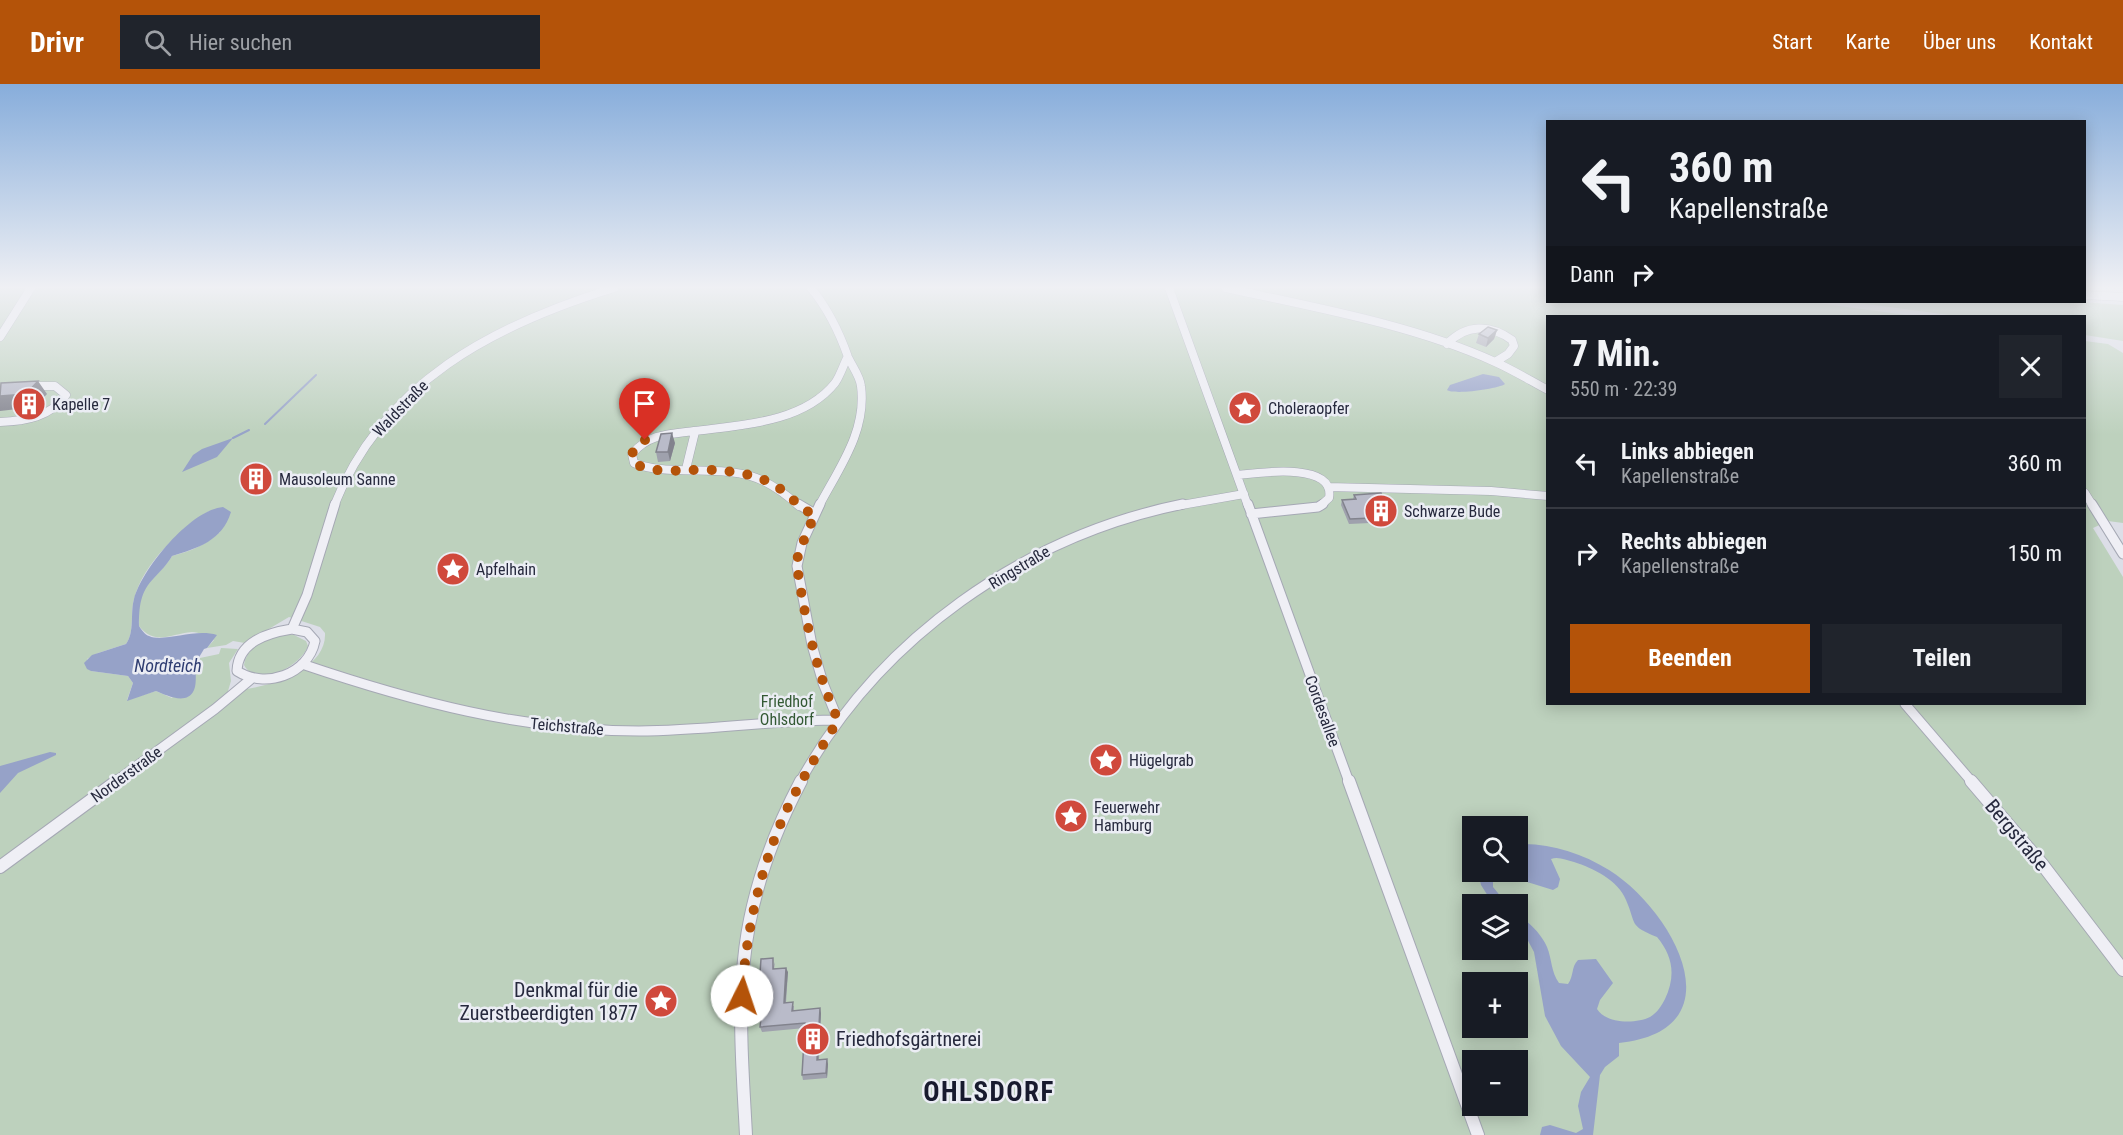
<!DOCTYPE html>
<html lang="de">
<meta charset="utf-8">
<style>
:root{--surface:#171b24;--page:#20242c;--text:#f1f3f6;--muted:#9ea1a6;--line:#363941;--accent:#b45309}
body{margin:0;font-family:"Roboto Condensed",sans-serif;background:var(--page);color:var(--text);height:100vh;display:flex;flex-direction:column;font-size:22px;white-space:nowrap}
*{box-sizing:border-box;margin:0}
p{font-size:20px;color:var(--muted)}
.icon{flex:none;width:33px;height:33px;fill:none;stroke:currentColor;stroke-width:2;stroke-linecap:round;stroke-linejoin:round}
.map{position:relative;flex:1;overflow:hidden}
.drawer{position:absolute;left:1546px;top:231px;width:540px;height:390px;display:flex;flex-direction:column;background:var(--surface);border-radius:0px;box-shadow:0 3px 15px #0003}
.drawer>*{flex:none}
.banner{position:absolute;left:1546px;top:36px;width:540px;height:183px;border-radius:0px;box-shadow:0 3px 15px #0003;background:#171b24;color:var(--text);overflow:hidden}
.buttons{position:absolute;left:1462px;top:732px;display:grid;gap:12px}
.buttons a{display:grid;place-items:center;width:66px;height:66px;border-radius:0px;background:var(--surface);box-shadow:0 3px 15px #0003;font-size:30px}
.pin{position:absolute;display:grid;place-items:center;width:51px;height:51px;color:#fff;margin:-62px -26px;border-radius:50% 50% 50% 0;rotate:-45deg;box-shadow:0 0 6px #0007}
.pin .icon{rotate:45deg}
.me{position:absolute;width:66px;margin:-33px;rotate:4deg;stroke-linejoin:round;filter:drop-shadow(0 0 4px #0008)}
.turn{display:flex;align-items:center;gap:21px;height:126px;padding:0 24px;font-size:27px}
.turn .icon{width:78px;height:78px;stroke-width:2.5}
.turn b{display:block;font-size:42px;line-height:51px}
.then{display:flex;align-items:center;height:57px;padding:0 24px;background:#0003;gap:12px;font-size:22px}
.round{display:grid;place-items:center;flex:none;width:63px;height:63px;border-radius:0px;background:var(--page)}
.summary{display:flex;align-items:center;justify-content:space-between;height:102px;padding:0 24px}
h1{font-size:36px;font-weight:700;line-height:45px}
.primary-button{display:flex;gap:12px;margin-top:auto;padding:12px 24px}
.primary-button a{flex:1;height:69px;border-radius:0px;background:var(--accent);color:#fff;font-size:24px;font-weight:700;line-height:69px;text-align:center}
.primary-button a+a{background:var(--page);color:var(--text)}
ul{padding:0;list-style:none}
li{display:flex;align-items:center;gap:18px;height:90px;padding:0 24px;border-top:2px solid var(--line)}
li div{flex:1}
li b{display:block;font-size:22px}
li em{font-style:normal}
header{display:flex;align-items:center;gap:36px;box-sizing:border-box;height:84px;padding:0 30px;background:var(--accent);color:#fff}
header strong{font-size:28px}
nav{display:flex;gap:33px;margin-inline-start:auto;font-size:21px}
.search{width:420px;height:54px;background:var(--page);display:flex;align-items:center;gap:15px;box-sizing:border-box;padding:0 21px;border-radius:0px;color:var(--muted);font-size:22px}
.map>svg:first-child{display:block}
.green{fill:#bdd1bd;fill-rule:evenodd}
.water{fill:#96a2c8}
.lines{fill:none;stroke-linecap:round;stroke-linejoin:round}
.stream{stroke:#96a2c8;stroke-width:2}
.minor-far2-casing{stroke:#a5a8b4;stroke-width:9}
.minor-far1-casing{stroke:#a5a8b4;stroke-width:11}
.minor-casing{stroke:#a5a8b4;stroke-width:14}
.minor-far2{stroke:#efeff5;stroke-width:8}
.minor-far1{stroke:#efeff5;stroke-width:9}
.minor{stroke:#efeff5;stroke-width:12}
.wall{fill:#9fa1ad}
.shaded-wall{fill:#82838d}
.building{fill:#b9bbc9;stroke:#82838d;stroke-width:1.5}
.route{stroke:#b45309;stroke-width:10;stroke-dasharray:0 18}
.labels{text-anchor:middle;stroke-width:5;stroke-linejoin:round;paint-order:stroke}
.poi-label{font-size:16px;fill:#26293d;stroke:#ebedf4;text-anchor:start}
.street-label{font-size:16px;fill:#26293d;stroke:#ebedf4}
.park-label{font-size:16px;fill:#335934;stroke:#ebedf4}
.water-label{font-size:18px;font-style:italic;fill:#2f3d71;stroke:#ebedf4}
.near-street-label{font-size:20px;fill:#26293d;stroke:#ebedf4}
.near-poi-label{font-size:20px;fill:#26293d;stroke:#ebedf4;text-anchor:end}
.near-district-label{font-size:27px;font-weight:bold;letter-spacing:1.5px;fill:#181a2e;stroke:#ebedf4}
</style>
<header>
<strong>Drivr</strong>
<div class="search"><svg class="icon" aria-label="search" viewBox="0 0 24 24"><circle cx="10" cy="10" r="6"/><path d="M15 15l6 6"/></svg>Hier suchen</div>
<nav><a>Start</a><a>Karte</a><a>Über uns</a><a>Kontakt</a></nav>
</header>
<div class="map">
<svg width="2123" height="1051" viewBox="0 0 2123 1051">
<rect width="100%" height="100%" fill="#dcdee7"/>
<path class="green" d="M0,204H1548V218H1810L1914,232H1548V620H2085V257L2108,260L2123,269V439L2108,437L2093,444L2123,493V1051H0ZM209,427L220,448C206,461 191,467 172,472C163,488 143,499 139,518C138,526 139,534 139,542C155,562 170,550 192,548C199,548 207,553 214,556L207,564L226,561L233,557L245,559L289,533L320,543L325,549C327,589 259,606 228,607L231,597L229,579L238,565L221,564L219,570L200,574L172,614L156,607L127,616L133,599L128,592L91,587L87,575L98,569L126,560C135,548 130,529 134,515C144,478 179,447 209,427ZM1473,742H1518V788H1473ZM1473,820H1518V866H1473ZM1473,898H1518V944H1473ZM1473,976H1518V1022H1473Z
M1851,218H2082L2123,221V257L2085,251V232H1957Z
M285,550L294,551L306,557L308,562C301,582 257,606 244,581C247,561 268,554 285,550Z"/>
<path class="water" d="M1483,290L1499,293L1505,300C1498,305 1454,311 1447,306L1450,301Z
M233,354L217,373L182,388L193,371L202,365Z
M223,423L231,428C222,457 198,464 172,472C167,481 161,486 154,494C140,508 139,523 139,542C141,545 145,551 149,552C164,559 194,544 217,551L207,564L204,565C201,570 197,576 196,582C195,589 197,599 194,606C187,622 166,611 156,607L127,617L133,599L128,592L91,587L87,585L84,579L92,571L126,560C135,548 130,529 134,515C142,485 190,426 223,423Z
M50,668L56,669V671L18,689L0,709V682Z
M1518,760C1550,759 1582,769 1609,786C1673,826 1740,946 1619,959V972L1605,983L1600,991L1593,1051H1540L1542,1043L1550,1041L1576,1049L1583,1045L1578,1022L1581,1008L1590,993L1561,962L1545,932L1534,868L1518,838V830C1529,839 1541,849 1547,863C1552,875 1551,888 1559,899L1568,900C1574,892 1571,883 1578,876L1596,875L1613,899L1600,916L1597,925C1606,940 1636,940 1650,933C1657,929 1662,921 1665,915C1676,892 1673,872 1657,853C1628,841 1637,841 1626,816C1618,796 1593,784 1574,778C1566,776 1558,772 1551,775L1560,795L1558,803L1553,806L1504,791L1497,793L1493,797V803L1507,820H1493L1481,801L1478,788H1518Z"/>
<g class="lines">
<path class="stream" d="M265,340L316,291
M233,354L249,346"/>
<defs>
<path id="minor-far2" d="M811,204C828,225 839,247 848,273C852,282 860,292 861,302C867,347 839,384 819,422
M1169,204L1248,422
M1226,204C1313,223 1414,241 1495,278C1513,286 1531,297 1548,306
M2085,211L2123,213
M0,253L31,204
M1447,260C1466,240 1490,240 1512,256L1514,262L1508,270L1495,278
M0,338C25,337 51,333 66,311L55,302H31
M686,385L695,348
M1237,391C1256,389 1336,377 1329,414L1320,422
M1328,403L1491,407L1548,412
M2085,409L2093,422
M334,422C383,298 494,241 614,204
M799,422C756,383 734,388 679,386C664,386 648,385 634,379L632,370C648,350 669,350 694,347C741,341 803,339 835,299C840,292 843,282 847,274
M1176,422L1244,410"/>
<path id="minor-far1" d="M798,420L815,430
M820,420L802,459L797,482L812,561L823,599L838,636
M1248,420L1349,698
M2092,420L2123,470
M1251,430L1318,423L1323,420
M292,545L307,511L335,420
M292,545L307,548L315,557C308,591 265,605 237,587C238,558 267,549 292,545Z
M302,580C411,617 523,647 639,647C705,647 771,636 838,636
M1905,620L1972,698
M115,698L215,625L251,595
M800,698C878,555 1024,452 1183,420"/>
<path id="minor" d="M1349,697L1478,1051
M1971,697L2042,780L2123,886
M0,783L117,697
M746,1051C743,993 738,934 744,876C750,814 772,752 801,697"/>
</defs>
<use href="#minor-far2" class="minor-far2-casing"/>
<use href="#minor-far1" class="minor-far1-casing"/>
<use href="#minor" class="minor-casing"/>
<use href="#minor-far2" class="minor-far2"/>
<use href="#minor-far1" class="minor-far1"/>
<use href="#minor" class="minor"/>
</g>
<path class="wall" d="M1497,246L1494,255L1486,263L1476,259L1479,250Z
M675,359L670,377L658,378L656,368Z
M1354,411L1393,433L1391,438L1349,440L1341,421L1342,416L1353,415Z
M775,878L774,885L788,888L786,919L794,922V927L821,929L819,976L828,980L827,994L803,996L802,991L805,944L762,948L760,943L763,921H759L758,917Z"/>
<path class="shaded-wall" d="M1497,246L1494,255L1486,263L1488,254Z
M38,297L47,310L35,323L0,327V312Z
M672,349L675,359L670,377L668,368Z
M786,884L788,888L785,923L784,919Z
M820,924L821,929L818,981L817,976Z
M827,975L828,980L827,994L826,989Z"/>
<path class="building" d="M1488,243L1497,246L1488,254L1479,250Z
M38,297L26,310L0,312L1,299Z
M672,349L668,368H656L661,350Z
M1381,409L1393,433L1350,435L1342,416L1356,415L1354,411Z
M773,874V885L786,884L784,919L793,918L792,927L820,924L817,976L827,975L826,989L802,991L805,939L760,943L763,916L758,917L761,875Z"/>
<linearGradient id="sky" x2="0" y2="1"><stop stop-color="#87addb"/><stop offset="0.58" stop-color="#eff0f4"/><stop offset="1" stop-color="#eff0f4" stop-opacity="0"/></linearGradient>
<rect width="2123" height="351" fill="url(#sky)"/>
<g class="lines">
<path class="route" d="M645,356L634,365L631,373C638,394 693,384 713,386C741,388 768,392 789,412C798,420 803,427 815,430L798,470L797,482C805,535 816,588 838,636C821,665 802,694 787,725C760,784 746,847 742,912"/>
</g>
<defs>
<symbol id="building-disc" viewBox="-11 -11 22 22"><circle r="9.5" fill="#d0493c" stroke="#ebedf4"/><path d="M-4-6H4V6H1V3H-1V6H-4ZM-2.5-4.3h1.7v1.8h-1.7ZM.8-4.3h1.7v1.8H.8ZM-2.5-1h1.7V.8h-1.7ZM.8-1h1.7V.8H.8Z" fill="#fff"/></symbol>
<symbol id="sight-disc" viewBox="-11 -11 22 22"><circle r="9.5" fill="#d0493c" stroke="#ebedf4"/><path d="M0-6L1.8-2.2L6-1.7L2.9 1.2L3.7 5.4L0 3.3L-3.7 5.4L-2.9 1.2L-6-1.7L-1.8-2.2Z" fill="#fff"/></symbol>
</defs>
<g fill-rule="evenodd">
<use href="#building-disc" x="10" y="301" width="38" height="38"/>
<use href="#sight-disc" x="1226" y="305" width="38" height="38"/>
<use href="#building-disc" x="237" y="376" width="38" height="38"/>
<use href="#building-disc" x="1362" y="408" width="38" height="38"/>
<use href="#sight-disc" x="434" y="466" width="38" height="38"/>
<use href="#sight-disc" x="1087" y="657" width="38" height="38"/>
<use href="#sight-disc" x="1052" y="713" width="38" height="38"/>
<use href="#sight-disc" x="642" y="898" width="38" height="38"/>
<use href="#building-disc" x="794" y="936" width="38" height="38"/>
</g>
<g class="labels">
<g class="poi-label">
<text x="52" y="326">Kapelle 7</text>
<text x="1268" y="330">Choleraopfer</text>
<text x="279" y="401">Mausoleum Sanne</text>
<text x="1404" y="433">Schwarze Bude</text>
<text x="476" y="491">Apfelhain</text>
<text x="1129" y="682">Hügelgrab</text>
<text x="1094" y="729">Feuerwehr<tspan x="1094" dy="18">Hamburg</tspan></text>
</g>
<g class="street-label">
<text transform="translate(400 324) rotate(-46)" y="6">Waldstraße</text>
<text transform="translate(1019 483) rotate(-31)" y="6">Ringstraße</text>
<text transform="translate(1323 627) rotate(70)" y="6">Cordesallee</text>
<text transform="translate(567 642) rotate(5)" y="6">Teichstraße</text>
<text transform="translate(126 690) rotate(-36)" y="6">Norderstraße</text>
</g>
<g class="park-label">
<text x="787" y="623">Friedhof<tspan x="787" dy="18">Ohlsdorf</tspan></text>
</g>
<g class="water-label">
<text x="168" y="588">Nordteich</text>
</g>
<g class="near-street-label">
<text transform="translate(2017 751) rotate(50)" y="7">Bergstraße</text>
</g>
<g class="near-poi-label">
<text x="638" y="913">Denkmal für die<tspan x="638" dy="23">Zuerstbeerdigten 1877</tspan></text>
<text x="836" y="962" text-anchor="start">Friedhofsgärtnerei</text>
</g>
<g class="near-district-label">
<text x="989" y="1017">OHLSDORF</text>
</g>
</g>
</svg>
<div class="buttons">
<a><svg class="icon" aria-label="search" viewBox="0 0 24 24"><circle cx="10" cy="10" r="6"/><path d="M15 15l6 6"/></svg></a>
<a><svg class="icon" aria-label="layers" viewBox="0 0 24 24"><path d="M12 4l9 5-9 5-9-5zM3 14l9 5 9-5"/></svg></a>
<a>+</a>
<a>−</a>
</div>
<div class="pin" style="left:645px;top:356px;background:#d93025"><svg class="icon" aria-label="arrive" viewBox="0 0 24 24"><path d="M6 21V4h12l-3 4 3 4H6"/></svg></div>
<svg class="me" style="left:742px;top:912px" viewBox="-20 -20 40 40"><circle r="19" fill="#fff"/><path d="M0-13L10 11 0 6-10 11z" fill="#b45309"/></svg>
<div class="banner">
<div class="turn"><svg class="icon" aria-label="left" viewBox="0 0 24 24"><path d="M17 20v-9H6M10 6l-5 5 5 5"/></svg><div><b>360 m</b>Kapellenstraße</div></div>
<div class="then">Dann<svg class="icon" aria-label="right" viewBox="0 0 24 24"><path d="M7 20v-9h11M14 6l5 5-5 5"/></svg></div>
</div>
<section class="drawer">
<div class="summary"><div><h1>7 Min.</h1><p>550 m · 22:39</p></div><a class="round"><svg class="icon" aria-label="close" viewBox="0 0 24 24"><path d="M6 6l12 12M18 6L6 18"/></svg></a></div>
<ul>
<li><svg class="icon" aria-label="left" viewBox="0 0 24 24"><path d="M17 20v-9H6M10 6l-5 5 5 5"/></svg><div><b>Links abbiegen</b><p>Kapellenstraße</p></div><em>360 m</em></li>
<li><svg class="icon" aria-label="right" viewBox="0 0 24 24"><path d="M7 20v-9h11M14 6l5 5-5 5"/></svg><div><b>Rechts abbiegen</b><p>Kapellenstraße</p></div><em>150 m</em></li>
</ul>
<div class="primary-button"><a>Beenden</a><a>Teilen</a></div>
</section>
</div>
